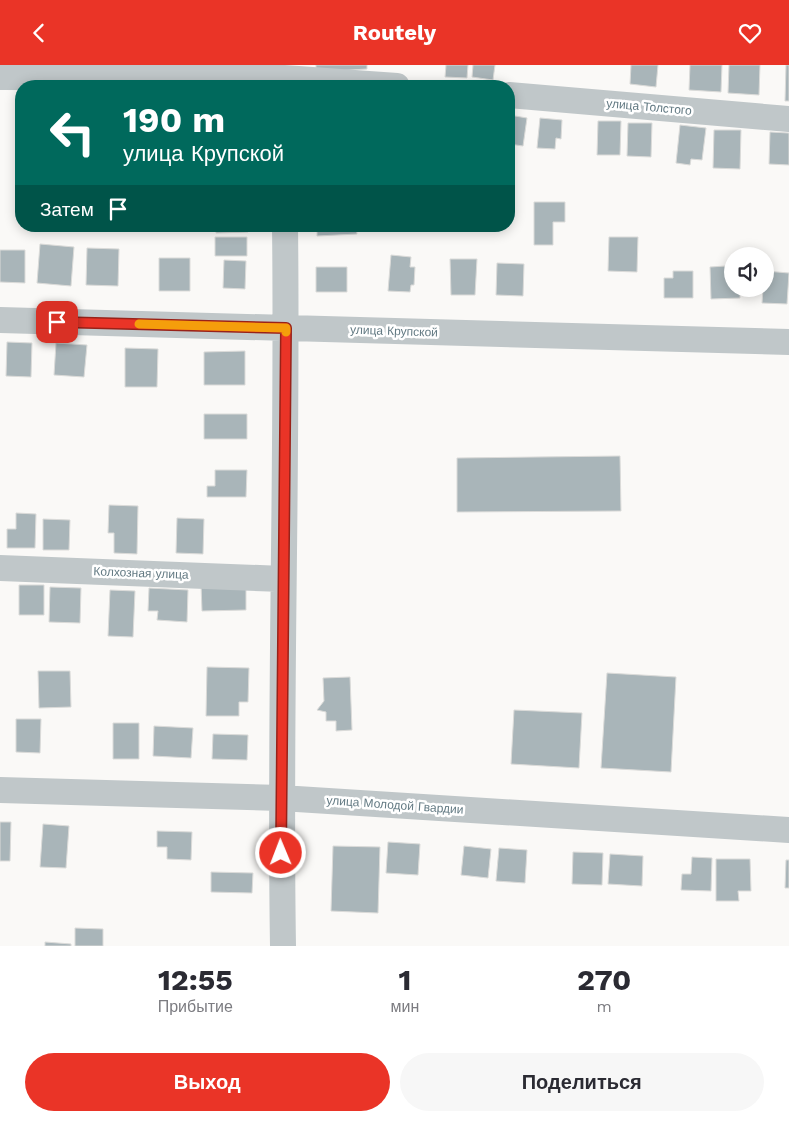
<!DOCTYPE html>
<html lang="ru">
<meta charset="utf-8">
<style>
:root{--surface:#fff;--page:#f7f7f7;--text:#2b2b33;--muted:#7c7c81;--accent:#ea3427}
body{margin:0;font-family:"Work Sans",sans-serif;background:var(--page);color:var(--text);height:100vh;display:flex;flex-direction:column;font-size:19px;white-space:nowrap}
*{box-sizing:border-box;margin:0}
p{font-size:16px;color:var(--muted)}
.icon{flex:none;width:28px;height:28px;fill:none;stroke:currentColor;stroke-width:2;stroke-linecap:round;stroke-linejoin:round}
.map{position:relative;height:881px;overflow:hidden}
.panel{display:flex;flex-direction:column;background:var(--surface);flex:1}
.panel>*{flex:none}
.top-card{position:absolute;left:15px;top:15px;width:500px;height:152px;border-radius:20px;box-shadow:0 2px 12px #0003;background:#00695c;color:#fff;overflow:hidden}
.fabs{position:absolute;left:724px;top:182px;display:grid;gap:10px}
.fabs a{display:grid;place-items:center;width:50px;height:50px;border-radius:50%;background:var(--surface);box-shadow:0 2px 12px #0003;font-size:25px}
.pin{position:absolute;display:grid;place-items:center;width:42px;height:42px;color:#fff;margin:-21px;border-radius:10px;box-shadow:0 2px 8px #0006}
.me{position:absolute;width:55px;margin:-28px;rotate:359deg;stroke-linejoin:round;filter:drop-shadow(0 0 4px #0008)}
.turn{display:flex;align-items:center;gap:18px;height:105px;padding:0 25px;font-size:22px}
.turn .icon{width:65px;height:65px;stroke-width:2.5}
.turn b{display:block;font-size:35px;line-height:42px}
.then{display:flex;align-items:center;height:48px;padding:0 25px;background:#0003;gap:10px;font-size:19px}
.eta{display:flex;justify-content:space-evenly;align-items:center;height:85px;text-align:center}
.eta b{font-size:30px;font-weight:700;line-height:35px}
.cta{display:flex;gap:10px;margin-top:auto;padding:10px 25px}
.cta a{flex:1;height:58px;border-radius:30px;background:var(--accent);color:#fff;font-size:20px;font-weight:700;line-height:58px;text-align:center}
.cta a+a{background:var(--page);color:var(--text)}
header{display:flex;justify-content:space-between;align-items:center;height:65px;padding:0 25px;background:var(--accent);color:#fff;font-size:22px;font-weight:700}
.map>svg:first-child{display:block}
.building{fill:#a9b5b9;stroke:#dbdbd9}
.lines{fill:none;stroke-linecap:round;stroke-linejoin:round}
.minor{stroke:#c0c7c9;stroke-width:26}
.route-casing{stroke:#982219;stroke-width:12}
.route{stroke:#ea3427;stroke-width:9}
.slow{stroke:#f59e0b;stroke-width:9}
.labels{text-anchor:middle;stroke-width:5;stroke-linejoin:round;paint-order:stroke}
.street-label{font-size:12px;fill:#637a83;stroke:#fff}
</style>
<header><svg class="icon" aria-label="back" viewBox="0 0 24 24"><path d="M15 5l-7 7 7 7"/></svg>Routely<svg class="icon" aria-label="heart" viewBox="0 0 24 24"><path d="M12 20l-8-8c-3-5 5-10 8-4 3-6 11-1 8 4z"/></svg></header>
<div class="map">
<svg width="789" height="881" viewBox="0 0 789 881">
<rect width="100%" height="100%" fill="#faf9f7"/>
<path class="building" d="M316,0H367V4L316,7Z
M446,0H468L467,13L445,12Z
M473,0H495L493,15L472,12Z
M631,0H658L656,22L630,19Z
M690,0H722L721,27L689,25Z
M729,0H760L759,30L728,28Z
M786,0H789V36H785Z
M18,28H21V62H18Z
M509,50L527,53L523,81L509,79Z
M540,53L562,55L561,74L556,73L555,84L537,83Z
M598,56H621L620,90H597Z
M628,58H652L651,92L627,91Z
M680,60L706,63L702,95L691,94L690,100L676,98Z
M714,65H741L740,104L713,103Z
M770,67L789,68V100L769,99Z
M534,137H565V157H553V180H534Z
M216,161H248V167L216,168Z
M317,161H356L357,169L317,171Z
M215,172H247V191H215Z
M609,172H638L637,207L608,206Z
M40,179L74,182L71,221L37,218Z
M87,183L119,184L118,221L86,220Z
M0,185H25V218L0,217Z
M391,190L411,192L410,202H415L414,220H411L410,227L388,226Z
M159,193H190V226H159Z
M450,194H477L475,230H451Z
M224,195L246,196L245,224L223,223Z
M497,198L524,199L523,231L496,230Z
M726,201V208L732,207V224H740V233L711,234L710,202Z
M316,202H347V227H316Z
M673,206H693V233H664V213H673Z
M765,206L789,208L787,239L762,238L763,224H765Z
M7,277L32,278L31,312L6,311Z
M56,278L87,280L84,312L54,310Z
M125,283L158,284L157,322H125Z
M245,286V320H204V287Z
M204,349H247V374H204Z
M620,391L621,446L457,447V393Z
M215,405H247L246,432H207V421H215Z
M109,440L138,441L137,489L114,488V468H108Z
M16,448L36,449L35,483H7V464H16Z
M177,453L204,454L203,489L176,488Z
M43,454L70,455L69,485H43Z
M246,518V545L202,546L201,519Z
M19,520H44V550H19Z
M50,522L81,523L80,558L49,557Z
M149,523L188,525L187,557L157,555L158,546H148Z
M110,525L135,526L133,572L108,571Z
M207,602L249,603L248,637H239V651H206Z
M38,606H70L71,642L39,643Z
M607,608L676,612L671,707L601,703Z
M350,612L352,665L336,666V656H326V647L317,645L324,636L323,613Z
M514,645L582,648L579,703L511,699Z
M16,654H41L40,688L16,687Z
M113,658H139V694H113Z
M154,661L193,663L191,693L153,691Z
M213,669L248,670L247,695L212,694Z
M0,757H11L10,796H0Z
M43,759L69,761L66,803L40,802Z
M157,766L192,767L191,795L167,794V782H157Z
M388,777L420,779L418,810L386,808Z
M333,781L380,782L378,848L331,846Z
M464,781L491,784L488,813L461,810Z
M499,783L527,785L525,818L496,816Z
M573,787L603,788L602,820L572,819Z
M610,789L643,791L642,821L608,819Z
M692,792L712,793L711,826L681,825L682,809H691Z
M716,794H750L751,826H738L739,836H716Z
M786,795H789V823H785Z
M211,807L253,808L252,828L211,827Z
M75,863L103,864V881H75Z
M45,877L71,879V881H45Z"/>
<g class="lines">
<path class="minor" d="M0,12L284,13L397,21
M509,30L789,54
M0,255L789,277
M0,503L283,514
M0,725L281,733L789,765
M283,881C279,641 288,401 285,161"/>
</g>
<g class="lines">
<defs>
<path id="route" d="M57,257L286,263L281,788"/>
</defs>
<use href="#route" class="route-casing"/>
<use href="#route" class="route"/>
<path class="slow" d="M139,259L286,263V267"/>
</g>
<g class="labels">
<g class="street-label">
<text transform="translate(649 42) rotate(5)" y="4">улица Толстого</text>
<text transform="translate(394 266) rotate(2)" y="4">улица Крупской</text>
<text transform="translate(141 508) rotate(2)" y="4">Колхозная улица</text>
<text transform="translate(395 740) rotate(4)" y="4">улица Молодой Гвардии</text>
</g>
</g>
</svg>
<div class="fabs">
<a><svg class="icon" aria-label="sound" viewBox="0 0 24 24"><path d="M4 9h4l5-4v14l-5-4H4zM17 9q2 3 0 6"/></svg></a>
</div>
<div class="pin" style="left:57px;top:257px;background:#d93025"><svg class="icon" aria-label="arrive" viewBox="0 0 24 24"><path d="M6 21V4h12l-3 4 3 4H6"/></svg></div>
<svg class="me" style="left:281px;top:788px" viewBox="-20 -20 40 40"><circle r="17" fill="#ea3427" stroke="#fff" stroke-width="3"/><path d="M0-11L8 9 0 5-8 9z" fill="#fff"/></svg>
<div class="top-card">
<div class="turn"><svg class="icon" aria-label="left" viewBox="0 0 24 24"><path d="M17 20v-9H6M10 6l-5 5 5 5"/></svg><div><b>190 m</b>улица Крупской</div></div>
<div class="then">Затем<svg class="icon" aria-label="arrive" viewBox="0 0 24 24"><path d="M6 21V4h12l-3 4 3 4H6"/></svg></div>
</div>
</div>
<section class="panel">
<div class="eta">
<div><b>12:55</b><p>Прибытие</p></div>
<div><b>1</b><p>мин</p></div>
<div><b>270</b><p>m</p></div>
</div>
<div class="cta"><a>Выход</a><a>Поделиться</a></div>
</section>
